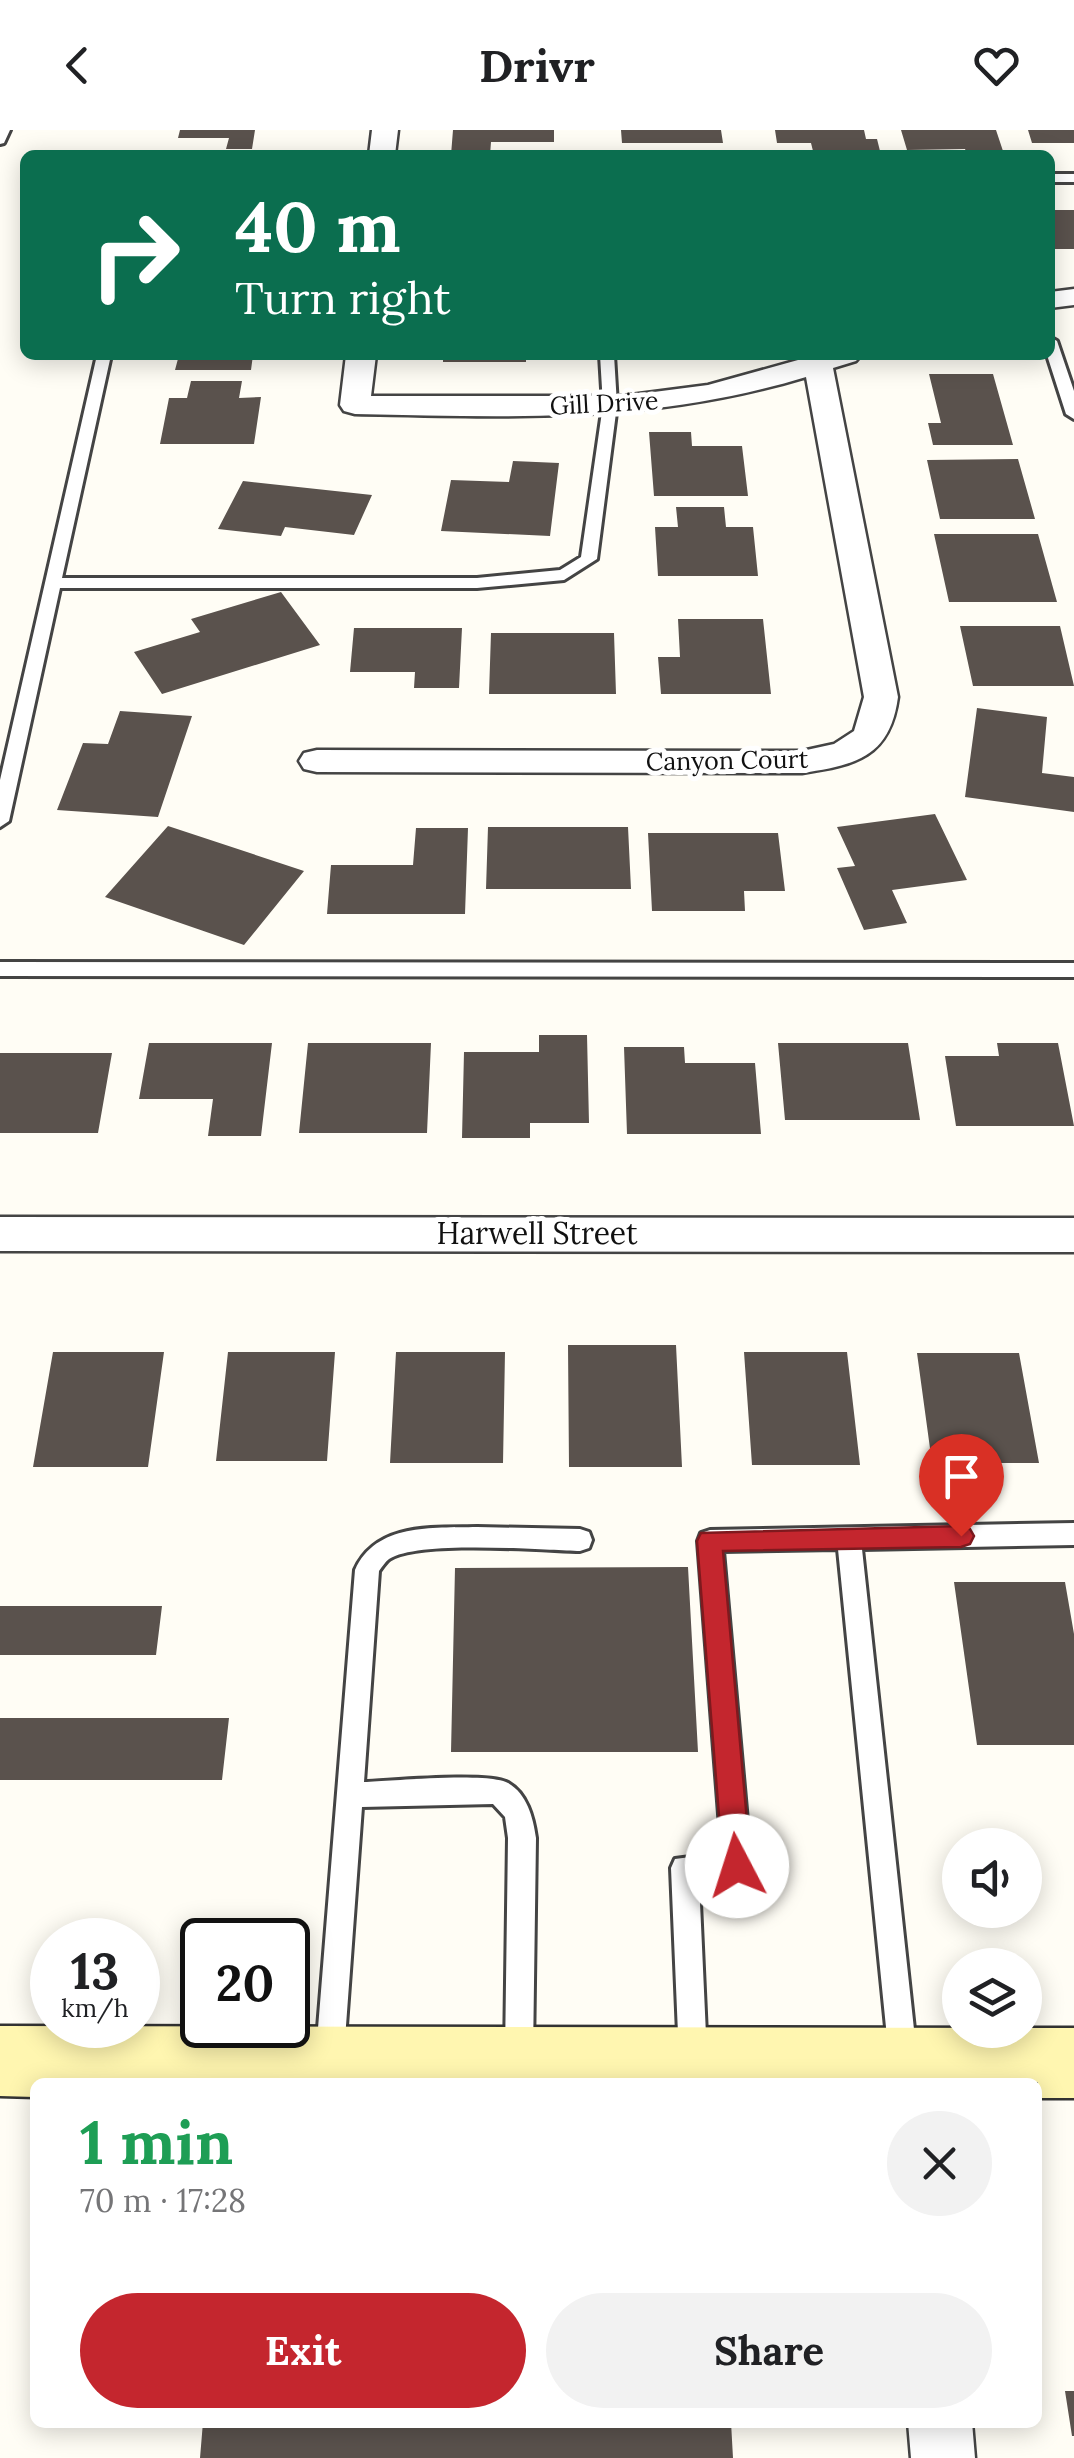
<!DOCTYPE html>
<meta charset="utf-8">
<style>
:root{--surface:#fff;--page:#f2f2f2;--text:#202124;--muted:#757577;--accent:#c4262e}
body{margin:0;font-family:Lora,serif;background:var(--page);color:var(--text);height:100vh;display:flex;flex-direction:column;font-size:38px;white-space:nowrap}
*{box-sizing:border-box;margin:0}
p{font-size:32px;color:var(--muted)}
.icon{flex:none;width:55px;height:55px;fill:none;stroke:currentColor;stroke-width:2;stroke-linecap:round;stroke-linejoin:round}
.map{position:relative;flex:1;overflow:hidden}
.side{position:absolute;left:30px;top:1948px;width:1012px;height:350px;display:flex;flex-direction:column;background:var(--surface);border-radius:15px;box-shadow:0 5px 25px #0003}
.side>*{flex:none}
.guide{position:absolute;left:20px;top:20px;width:1035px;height:210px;border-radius:15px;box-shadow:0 5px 25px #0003;background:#0b6e4f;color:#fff;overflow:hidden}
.buttons{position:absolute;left:942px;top:1698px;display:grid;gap:20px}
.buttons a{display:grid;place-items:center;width:100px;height:100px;border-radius:50%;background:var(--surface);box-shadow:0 5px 25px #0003;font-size:50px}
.speed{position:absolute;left:30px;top:1788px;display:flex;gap:20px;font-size:50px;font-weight:700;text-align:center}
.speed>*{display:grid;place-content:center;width:130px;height:130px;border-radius:50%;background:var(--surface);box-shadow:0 5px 25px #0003;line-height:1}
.speed small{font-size:25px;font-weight:400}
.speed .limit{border:5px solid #111;border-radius:15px;background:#fff;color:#111}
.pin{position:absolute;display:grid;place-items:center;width:85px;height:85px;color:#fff;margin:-102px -42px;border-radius:50% 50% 50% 0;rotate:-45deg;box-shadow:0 0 10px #0007}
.pin .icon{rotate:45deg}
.me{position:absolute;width:110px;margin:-55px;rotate:355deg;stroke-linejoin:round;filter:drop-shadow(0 0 8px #0008)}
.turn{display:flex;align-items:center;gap:35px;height:210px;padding:0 50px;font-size:45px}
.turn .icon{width:130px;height:130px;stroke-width:2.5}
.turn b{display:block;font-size:70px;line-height:85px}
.round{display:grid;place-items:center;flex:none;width:105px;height:105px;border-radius:52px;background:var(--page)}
.head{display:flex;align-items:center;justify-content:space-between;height:170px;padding:0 50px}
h1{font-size:60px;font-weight:800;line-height:75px;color:#1e9e55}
.primary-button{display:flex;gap:20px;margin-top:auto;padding:20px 50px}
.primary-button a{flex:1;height:115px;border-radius:60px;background:var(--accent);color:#fff;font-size:40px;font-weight:800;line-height:115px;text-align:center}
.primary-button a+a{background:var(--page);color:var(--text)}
header{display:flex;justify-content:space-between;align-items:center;height:130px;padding:0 50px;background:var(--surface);font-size:45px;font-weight:800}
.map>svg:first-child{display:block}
.building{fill:#5a524d}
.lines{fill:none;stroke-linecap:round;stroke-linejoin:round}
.service-casing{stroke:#444;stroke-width:6}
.minor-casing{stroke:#444;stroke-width:5}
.secondary-casing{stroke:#333;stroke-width:5}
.service{fill:#fff;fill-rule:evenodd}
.minor{fill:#fff;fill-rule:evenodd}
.secondary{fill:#fff6b0;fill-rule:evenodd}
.route{fill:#c4262e;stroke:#7f191e;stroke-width:2.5}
.labels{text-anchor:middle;stroke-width:10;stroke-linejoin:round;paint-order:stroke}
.far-street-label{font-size:25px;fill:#111;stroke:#fff}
.street-label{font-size:30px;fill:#111;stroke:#fff}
</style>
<header><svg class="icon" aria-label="back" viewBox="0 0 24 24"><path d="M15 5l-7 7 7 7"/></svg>Drivr<svg class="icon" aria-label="heart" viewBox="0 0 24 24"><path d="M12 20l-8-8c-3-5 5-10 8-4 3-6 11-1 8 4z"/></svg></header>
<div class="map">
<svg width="1074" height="2328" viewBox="0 0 1074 2328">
<rect width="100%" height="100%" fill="#fffdf5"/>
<path class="building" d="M180,0H255L252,19H226L229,8H178Z
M453,0H554V12H491L490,25H451Z
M621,0H721L723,13H622Z
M775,0H864L866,9H877L881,25H814L811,13H777Z
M901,0H996L1004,24H967L965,19L907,20Z
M1028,0H1074V13H1032Z
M1050,80H1074V119H1050Z
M179,225H253L251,240H175Z
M443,225H526V232H443Z
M929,244H993L1013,315H933L928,293H941Z
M191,251H242L239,268L261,267L254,314H160L169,268H187Z
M649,302H691L692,316H742L748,366H654Z
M1018,329L1035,389H940L927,330Z
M513,331L559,333L550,406L441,401L451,350L509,352Z
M243,351L372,365L354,405L285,397L281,406L218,399Z
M676,377H724L726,397H753L758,446H658L655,397H678Z
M934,404H1038L1057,472H949Z
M281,462L320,515L162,564L134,522L200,502L191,489Z
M678,489H763L771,564H661L658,527H680Z
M960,496H1060L1074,556H973Z
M354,498H462L459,558H414L415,542H350Z
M491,503H614L616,564H489Z
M977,578L1047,587L1042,643L1074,647V682L965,667Z
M120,581L192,586L158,687L57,680L83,613L108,614Z
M935,684L967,750L892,760L907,793L864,800L837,738L855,736L837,697Z
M168,696L304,741L244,815L105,767Z
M488,697H628L631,759H486Z
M416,698H468L465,784H327L331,735H413Z
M648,703H778L785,761H744L745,781H652Z
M539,905H587L589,993H530V1008H462L464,922H539Z
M149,913H272L261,1006H208L213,969H139Z
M308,913H431L427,1003H299Z
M778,913H908L920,990H785Z
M997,913H1058L1074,996H956L945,926H999Z
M624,917H684L685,933H755L761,1004H627Z
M0,923H112L98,1003H0Z
M568,1215H676L682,1337H569Z
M53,1222H164L148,1337H33Z
M228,1222H335L327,1331H216Z
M396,1222H505L503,1333H390Z
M744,1222H847L860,1335H752Z
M917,1223H1019L1039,1333H932Z
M688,1437L698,1622H451L455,1438Z
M954,1452H1065L1074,1504V1615H977Z
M0,1476H162L156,1525H0Z
M0,1588H229L222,1650H0Z
M1065,2261H1074V2306H1072Z
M203,2292H731L733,2328H200Z"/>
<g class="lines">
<defs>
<path id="service" d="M0,0H10L4,13L0,14Z
M1050,44H1074V52H1050Z
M1050,207L1057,211L1074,261V289L1066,284L1047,225Z
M97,225H111L62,448H477L560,440L581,427L603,275L600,225H614L617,275L597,429L564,450L477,458H60L9,691L0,697V650Z
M0,832L1074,833V847L0,846Z
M1074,1393V1415L862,1419L917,1927L913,1937L903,1941L893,1937L889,1927L838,1419L723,1421L751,1736L747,1745L699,1751L707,1927L703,1937L693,1941L683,1937L679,1927L671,1738L675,1729L722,1723L698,1411L701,1403L710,1400Z
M477,1397L580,1399L589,1402L592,1410L589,1418L580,1421C542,1420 418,1410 389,1429C385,1432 382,1437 379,1441L364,1652C392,1651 488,1642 508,1653C527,1664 533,1687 536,1708L533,1925L529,1935L519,1939L509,1935L505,1925L508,1708L505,1687L493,1674L362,1677L344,1923L340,1933L330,1937L320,1933L316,1923L355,1440C376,1393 432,1398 477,1397Z"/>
<path id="minor" d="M372,0H398L395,25H369Z
M1074,159V175L1050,178V162Z
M346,225H376L371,266H623L708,255L816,225H861L856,231L833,238L898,567C890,627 856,635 802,643L317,642L304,639L299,631L304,623L317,620L802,621L834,614L854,601L864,567L806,247C651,294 514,287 355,284L344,281L340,275Z
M0,1087L1074,1088V1122L0,1121Z
M908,2292H972L975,2328H911Z"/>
<path id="secondary" d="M0,1896L1074,1898V1968H1038V1952H35V1967L0,1966Z"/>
</defs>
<use href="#service" class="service-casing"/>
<use href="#minor" class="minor-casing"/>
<use href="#secondary" class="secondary-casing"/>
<use href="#service" class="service"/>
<use href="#minor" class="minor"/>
<use href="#secondary" class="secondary"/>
</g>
<path class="route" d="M961,1396L970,1399L974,1406L970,1414L961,1417L723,1421L751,1736L747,1745L737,1749L727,1745L723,1736L697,1411L701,1403Z"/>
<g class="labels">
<g class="far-street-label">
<text transform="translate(604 273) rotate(-3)" y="9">Gill Drive</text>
<text transform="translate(727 630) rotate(-1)" y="9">Canyon Court</text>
</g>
<g class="street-label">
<text x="537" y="1114">Harwell Street</text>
</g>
</g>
</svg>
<div class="buttons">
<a><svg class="icon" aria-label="sound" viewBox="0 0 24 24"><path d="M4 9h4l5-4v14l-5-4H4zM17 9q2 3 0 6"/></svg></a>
<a><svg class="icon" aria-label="layers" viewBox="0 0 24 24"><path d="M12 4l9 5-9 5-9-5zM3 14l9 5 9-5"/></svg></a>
</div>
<div class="speed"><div>13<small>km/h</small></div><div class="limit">20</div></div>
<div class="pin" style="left:961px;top:1406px;background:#d93025"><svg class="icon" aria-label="arrive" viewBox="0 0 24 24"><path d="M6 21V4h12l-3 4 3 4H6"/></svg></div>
<svg class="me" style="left:737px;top:1736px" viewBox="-20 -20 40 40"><circle r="19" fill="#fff"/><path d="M0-13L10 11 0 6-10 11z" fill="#c4262e"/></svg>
<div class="guide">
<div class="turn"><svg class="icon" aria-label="right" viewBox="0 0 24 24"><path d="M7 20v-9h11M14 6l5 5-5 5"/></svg><div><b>40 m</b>Turn right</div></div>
</div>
<section class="side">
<div class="head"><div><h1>1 min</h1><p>70 m · 17:28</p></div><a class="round"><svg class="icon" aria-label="close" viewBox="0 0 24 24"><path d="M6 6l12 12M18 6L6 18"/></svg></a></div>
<div class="primary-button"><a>Exit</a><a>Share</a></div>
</section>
</div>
